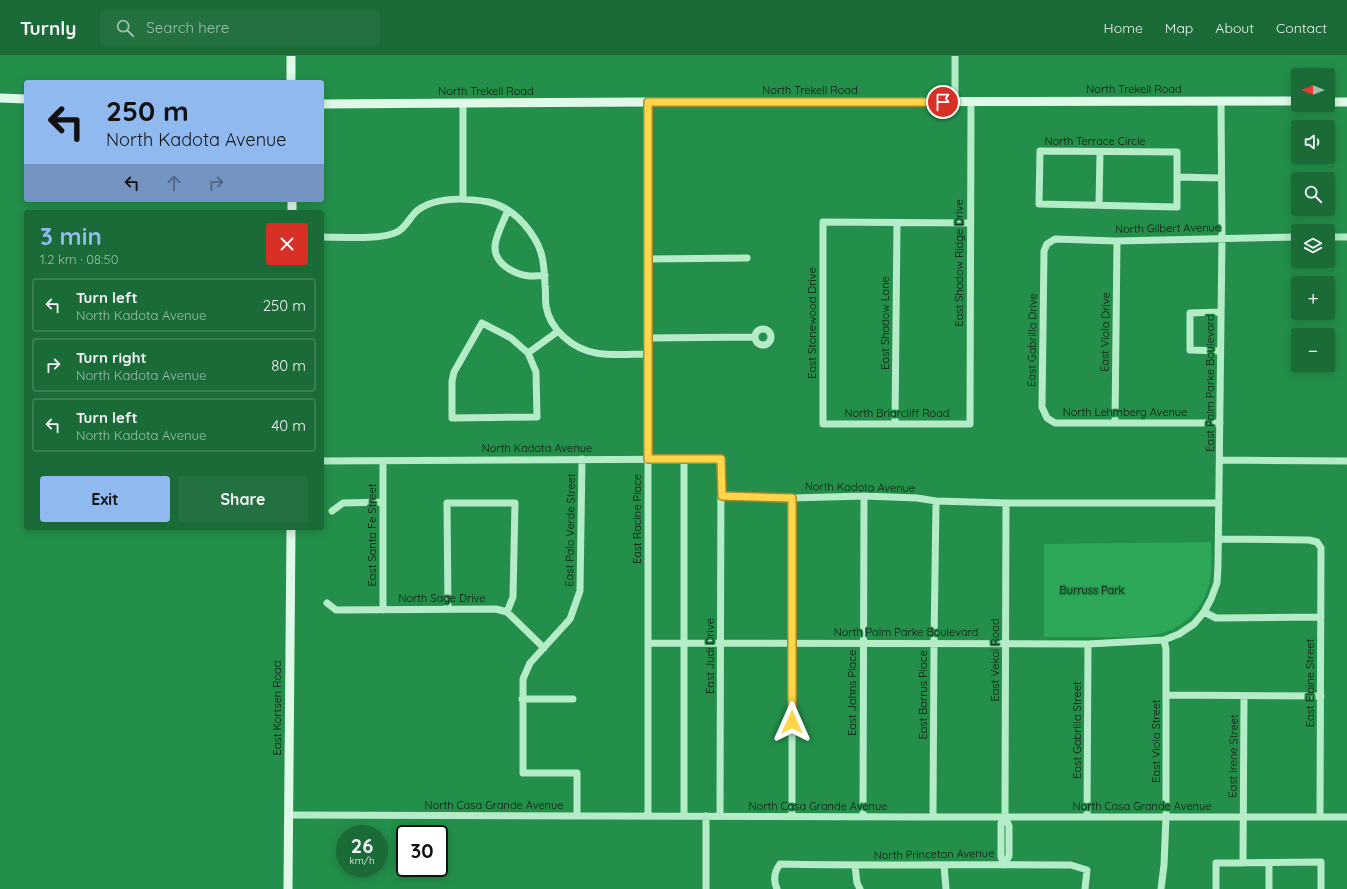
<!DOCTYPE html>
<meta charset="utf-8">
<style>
:root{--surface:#1a6b38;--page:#237040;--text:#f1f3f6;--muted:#9fbfae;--line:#387e53;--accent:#90b9f0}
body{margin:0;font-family:Quicksand,sans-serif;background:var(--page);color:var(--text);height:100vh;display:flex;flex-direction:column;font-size:15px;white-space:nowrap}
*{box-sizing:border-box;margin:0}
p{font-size:13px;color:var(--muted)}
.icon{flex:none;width:22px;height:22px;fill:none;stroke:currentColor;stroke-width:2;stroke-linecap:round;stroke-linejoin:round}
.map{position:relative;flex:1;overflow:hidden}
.details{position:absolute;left:24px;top:154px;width:300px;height:320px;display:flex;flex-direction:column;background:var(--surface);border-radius:4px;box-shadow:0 2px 10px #0003}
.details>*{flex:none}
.hud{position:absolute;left:24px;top:24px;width:300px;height:122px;border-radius:4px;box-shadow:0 2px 10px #0003;background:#90b9f0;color:#111;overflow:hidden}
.needle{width:26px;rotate:270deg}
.buttons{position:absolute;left:1291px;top:12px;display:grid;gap:8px}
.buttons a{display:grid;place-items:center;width:44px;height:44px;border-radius:4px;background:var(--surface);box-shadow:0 2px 10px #0003;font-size:20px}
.speed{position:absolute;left:336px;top:769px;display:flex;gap:8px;font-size:20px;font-weight:700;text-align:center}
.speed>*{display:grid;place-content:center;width:52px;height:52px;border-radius:50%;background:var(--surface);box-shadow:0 2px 10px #0003;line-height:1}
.speed small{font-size:10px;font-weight:400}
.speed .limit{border:2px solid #111;border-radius:6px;background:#fff;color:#111}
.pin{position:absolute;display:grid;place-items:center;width:34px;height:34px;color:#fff;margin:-17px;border:2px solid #fff;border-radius:50%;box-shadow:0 1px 4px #0007}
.me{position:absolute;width:44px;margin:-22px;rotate:0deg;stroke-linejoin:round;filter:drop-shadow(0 0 3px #0008)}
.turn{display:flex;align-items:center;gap:14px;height:84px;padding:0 16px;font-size:18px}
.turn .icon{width:52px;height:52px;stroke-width:2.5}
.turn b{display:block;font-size:28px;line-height:34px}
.lanes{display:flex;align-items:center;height:38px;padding:0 16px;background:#0003;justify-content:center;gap:20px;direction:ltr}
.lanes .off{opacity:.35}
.round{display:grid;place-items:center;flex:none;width:42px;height:42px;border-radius:4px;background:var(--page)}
.overview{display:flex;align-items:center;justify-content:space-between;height:68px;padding:0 16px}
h1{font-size:24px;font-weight:700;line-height:30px;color:var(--accent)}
.cta{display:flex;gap:8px;margin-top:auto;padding:8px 16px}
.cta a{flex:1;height:46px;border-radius:4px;background:var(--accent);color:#111;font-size:16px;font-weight:700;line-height:46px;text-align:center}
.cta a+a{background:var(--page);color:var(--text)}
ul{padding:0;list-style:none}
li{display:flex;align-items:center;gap:12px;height:54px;margin:0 8px 6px;padding:0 8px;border:2px solid var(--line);border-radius:4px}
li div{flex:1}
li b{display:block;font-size:15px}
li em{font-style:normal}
header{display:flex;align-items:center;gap:24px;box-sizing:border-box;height:56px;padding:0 20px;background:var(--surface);border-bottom:1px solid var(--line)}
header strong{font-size:19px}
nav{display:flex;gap:22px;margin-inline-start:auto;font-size:14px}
.search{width:280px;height:36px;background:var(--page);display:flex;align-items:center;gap:10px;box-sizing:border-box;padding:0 14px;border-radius:4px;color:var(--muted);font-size:15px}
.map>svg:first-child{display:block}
.green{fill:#2da758}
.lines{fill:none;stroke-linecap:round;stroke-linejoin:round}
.street{stroke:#b3ecc7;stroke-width:7}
.secondary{stroke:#def9e8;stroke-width:9}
.route-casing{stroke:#a68a30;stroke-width:10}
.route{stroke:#ffd54a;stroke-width:7}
.labels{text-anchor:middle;stroke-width:3;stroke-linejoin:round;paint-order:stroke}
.street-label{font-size:11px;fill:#111;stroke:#238f4a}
.park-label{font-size:11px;fill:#111;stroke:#238f4a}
</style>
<header>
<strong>Turnly</strong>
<div class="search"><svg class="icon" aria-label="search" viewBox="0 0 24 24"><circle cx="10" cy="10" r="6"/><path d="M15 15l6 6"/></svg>Search here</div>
<nav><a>Home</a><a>Map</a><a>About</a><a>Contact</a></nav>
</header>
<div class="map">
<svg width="1347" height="833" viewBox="0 0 1347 833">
<rect width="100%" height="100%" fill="#238f4a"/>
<path class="green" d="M1211,486C1211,501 1213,517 1208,532C1200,557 1179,575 1154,579C1139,582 1123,581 1108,581C1087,581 1065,581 1044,581V488Z"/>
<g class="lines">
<path class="street" d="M955,46V0
M1040,95L1177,96V151L1039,148Z
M1177,121L1221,122
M463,143V47
M1099,148L1100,97
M508,154C504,165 496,178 495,190C494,208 514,218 529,220C534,220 540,220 545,219
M970,167L823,166V368H970L971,46
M322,181C341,181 382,184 397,176C406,172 410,160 418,154C437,140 466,142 489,146C502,149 515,158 524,168C542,189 544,202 545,229C546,236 545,243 546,250C550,274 573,293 596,297C613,300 631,298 648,298
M1328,181H1347
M648,203L747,202
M482,267L511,282L528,297L536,316L537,361L452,362V325L454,316Z
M755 281a8 8 0 1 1 16 0a8 8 0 1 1-16 0Z
M648,282L755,281
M1220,295L1190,294V257L1221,256
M528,297L557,276
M1115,367L1117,185
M1220,367H1055L1047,362L1042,351L1044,195L1047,188L1055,183L1117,185L1298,181
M895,368L897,167
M1220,404L1347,405
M322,405L721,403L720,760
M383,405V554
M722,440L792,442L864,440L917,442L936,445L1006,447H1219
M332,455L343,447L383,446
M1219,483L1309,484L1317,486L1321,492L1320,761
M327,547L336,554L496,553L507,556L544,592
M448,553L447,447H515L513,541L507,556
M1204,556L1216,562L1321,561
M648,587L1088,588L1164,584L1179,578L1194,568L1204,556L1211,543L1217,527L1218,510L1222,182L1221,45
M1167,639L1321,640
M522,643H573
M289,759L933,761H1347
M577,760V717H523V623L530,607L570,563L580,535L582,403
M648,760V46
M684,760V403
M706,760V833
M792,760V442
M863,761L864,440
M933,761L934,587L936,445
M1005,761L1001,767V801L1004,809L1009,800V770L1005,761L1006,447
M1087,761L1088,588
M1243,807L1244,640
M944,809L946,833
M855,810L857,827L860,833
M777,833C773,824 774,816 780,808C877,810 974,808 1071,809L1087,814L1085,833
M1161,833L1164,809L1166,761V593L1164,584
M1216,833V807L1321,806V833
M1269,833V807"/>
<path class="secondary" d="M291,0V26
M0,42L26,43
M1328,46H1347
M322,48L648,46L1298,45
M292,144V156
M288,833L291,472"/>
</g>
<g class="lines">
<defs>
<path id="route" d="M792,666V442L722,440L721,403H648V46H943"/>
</defs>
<use href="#route" class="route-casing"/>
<use href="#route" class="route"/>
</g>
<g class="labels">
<g class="street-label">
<text x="1134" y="37">North Trekell Road</text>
<text x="810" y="38">North Trekell Road</text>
<text x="486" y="39">North Trekell Road</text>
<text x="1095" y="89">North Terrace Circle</text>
<text transform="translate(1168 172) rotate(-1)" y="4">North Gilbert Avenue</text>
<text transform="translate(959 207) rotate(-90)" y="4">East Shadow Ridge Drive</text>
<text transform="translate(812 267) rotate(-90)" y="4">East Stonewood Drive</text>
<text transform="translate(885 267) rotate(-90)" y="4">East Shadow Lane</text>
<text transform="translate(1105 276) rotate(-89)" y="4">East Viola Drive</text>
<text transform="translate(1032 284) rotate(-89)" y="4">East Gabrilla Drive</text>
<text transform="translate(1210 327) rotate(-90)" y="4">East Palm Parke Boulevard</text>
<text x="1125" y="360">North Lehmberg Avenue</text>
<text x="897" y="361">North Briarcliff Road</text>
<text x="537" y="396">North Kadota Avenue</text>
<text transform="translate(860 431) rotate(1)" y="4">North Kadota Avenue</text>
<text transform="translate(637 463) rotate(-90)" y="4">East Racine Place</text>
<text transform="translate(570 474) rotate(-89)" y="4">East Palo Verde Street</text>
<text transform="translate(372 479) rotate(-90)" y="4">East Santa Fe Street</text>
<text x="442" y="546">North Sage Drive</text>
<text x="906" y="580">North Palm Parke Boulevard</text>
<text transform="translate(710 600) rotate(-90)" y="4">East Judi Drive</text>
<text transform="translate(995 604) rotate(-90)" y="4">East Vekol Road</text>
<text transform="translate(1310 627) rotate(-90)" y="4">East Elaine Street</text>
<text transform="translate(852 637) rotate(-90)" y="4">East Jahns Place</text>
<text transform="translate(923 639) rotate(-90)" y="4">East Barrus Place</text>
<text transform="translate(277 652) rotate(-90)" y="4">East Kortsen Road</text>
<text transform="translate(1077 674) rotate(-90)" y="4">East Gabrilla Street</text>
<text transform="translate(1156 685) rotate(-90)" y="4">East Viola Street</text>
<text transform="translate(1233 700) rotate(-89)" y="4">East Irene Street</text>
<text x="494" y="753">North Casa Grande Avenue</text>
<text x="818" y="754">North Casa Grande Avenue</text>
<text x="1142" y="754">North Casa Grande Avenue</text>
<text transform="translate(934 798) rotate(-1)" y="4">North Princeton Avenue</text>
</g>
<g class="park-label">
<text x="1092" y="538">Burruss Park</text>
</g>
</g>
</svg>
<div class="buttons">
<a><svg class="needle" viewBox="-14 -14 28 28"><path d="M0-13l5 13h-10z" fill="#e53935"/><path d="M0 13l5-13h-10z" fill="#9fbfae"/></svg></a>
<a><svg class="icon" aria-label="sound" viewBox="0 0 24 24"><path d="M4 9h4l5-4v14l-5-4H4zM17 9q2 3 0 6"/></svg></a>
<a><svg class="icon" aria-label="search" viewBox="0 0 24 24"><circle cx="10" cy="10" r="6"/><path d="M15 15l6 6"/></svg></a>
<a><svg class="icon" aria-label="layers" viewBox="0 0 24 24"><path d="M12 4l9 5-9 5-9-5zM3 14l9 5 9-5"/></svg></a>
<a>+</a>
<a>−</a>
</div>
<div class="speed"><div>26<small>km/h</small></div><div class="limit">30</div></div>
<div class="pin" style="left:943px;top:46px;background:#d93025"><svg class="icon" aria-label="arrive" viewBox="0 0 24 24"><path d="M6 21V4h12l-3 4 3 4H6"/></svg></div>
<svg class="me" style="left:792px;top:666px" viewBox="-20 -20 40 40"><path d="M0-17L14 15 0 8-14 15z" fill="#ffd54a" stroke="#fff" stroke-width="4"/></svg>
<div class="hud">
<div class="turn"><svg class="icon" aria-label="left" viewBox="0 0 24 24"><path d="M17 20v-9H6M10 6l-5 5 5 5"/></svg><div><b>250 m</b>North Kadota Avenue</div></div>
<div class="lanes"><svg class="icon" aria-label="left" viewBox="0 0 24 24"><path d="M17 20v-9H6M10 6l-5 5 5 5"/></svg><svg class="icon off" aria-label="ahead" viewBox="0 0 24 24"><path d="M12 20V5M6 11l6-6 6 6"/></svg><svg class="icon off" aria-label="right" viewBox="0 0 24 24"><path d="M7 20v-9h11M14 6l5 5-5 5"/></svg></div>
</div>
<section class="details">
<div class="overview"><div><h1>3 min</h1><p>1.2 km · 08:50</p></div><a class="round" style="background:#d93025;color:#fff"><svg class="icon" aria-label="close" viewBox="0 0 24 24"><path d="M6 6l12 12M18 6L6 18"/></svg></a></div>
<ul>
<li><svg class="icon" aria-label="left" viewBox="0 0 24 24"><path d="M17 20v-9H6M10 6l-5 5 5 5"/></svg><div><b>Turn left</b><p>North Kadota Avenue</p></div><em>250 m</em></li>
<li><svg class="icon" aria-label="right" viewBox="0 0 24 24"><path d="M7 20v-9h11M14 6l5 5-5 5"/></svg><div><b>Turn right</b><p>North Kadota Avenue</p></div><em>80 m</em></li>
<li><svg class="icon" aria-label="left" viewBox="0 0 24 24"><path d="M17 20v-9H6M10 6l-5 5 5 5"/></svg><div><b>Turn left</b><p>North Kadota Avenue</p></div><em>40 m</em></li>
</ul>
<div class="cta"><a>Exit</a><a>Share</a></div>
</section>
</div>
